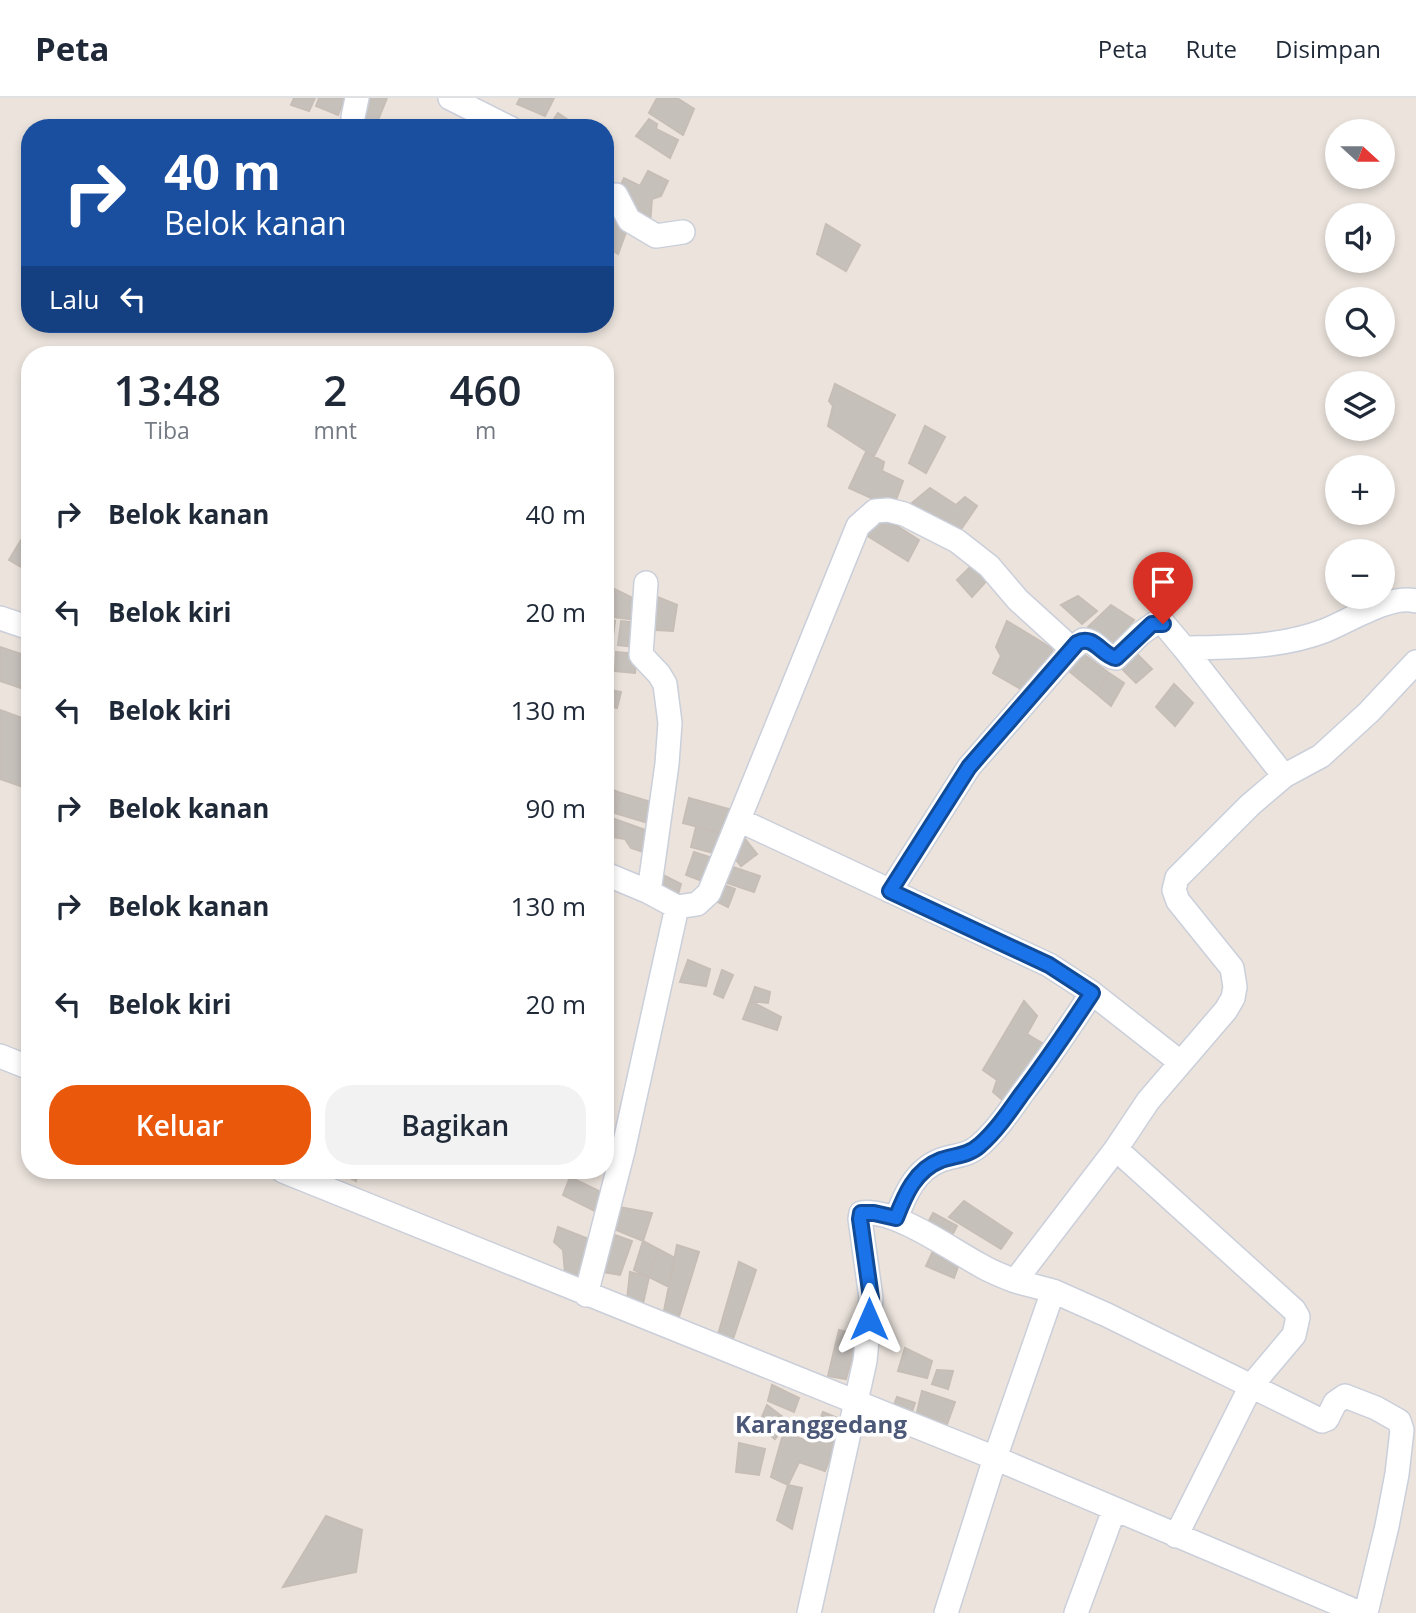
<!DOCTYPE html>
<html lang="id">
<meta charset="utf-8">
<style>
:root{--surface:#fff;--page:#f2f2f3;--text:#1f2937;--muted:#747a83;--line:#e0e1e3;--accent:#ea580c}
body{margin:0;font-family:"Open Sans",sans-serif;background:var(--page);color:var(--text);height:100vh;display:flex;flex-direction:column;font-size:26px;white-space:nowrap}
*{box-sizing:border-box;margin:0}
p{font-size:23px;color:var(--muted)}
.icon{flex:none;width:38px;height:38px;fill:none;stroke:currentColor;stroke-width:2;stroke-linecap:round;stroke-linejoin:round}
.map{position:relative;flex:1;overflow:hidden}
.details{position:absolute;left:21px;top:248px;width:593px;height:833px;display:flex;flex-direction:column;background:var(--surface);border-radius:28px;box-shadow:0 4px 10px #0003}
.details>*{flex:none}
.guide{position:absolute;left:21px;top:21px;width:593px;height:214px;border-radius:28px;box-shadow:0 4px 10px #0003;background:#1a4fa0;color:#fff;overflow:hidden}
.needle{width:46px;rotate:111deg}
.tools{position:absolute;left:1325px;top:21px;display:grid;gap:14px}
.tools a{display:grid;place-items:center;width:70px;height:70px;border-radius:50%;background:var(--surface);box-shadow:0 4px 10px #0003;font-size:35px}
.pin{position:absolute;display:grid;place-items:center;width:60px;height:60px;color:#fff;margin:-72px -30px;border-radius:50% 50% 50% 0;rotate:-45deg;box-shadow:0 0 7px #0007}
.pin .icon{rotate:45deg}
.me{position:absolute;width:77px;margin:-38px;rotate:0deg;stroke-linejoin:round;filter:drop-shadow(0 0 5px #0008)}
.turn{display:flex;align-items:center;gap:24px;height:147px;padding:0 28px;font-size:32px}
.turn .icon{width:91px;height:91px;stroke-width:2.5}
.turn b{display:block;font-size:49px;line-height:60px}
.then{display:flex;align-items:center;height:66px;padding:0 28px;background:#0003;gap:14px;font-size:26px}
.eta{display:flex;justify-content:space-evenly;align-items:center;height:119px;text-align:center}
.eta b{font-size:42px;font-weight:600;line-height:49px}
.action{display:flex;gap:14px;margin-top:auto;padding:14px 28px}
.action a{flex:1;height:80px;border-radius:28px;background:var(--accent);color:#fff;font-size:28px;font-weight:600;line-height:80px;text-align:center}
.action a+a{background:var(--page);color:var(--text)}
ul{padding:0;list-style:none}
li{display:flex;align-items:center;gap:21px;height:98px;padding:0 28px}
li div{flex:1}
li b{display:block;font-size:26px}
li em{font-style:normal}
header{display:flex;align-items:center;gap:42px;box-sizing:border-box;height:98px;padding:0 35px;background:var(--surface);border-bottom:2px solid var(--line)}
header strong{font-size:33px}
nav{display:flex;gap:38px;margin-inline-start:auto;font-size:24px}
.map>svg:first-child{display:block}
.building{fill:#c6c0bb;stroke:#c6beb6;stroke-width:2}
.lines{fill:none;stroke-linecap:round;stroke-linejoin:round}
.minor-casing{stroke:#cacfda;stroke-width:26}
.minor{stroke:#fff;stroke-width:23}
.route-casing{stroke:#114b97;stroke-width:18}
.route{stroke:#1a73e8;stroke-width:12}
.labels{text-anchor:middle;stroke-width:7;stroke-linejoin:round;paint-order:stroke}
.quarter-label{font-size:24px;font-weight:bold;fill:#4c5877;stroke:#fff}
</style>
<header>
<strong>Peta</strong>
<nav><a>Peta</a><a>Rute</a><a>Disimpan</a></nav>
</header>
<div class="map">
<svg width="1416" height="1515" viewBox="0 0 1416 1515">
<rect width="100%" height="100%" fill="#ebe3dc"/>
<path class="building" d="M294,0H315L309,13L291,7Z
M319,0H345L338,17L316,8Z
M362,0H387L376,27L356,19Z
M520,0H554L545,18L517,6Z
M657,0H677L694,11L683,37L649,15Z
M558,15L577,28L576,30H548Z
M649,21L657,26L656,31L678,42L670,60L636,38Z
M648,73L668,83L661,98L652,101L650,126L634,117L635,107L616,97L624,80L640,88Z
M610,117L628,129L618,156L606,148V130Z
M826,126L860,147L846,173L817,156Z
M835,286L895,317L874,358L828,328L833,308L829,303Z
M925,328L945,339L926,375L909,365Z
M866,354L884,364L882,373L903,383L893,410L849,390Z
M930,390L956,407L965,399L977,408L957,437L912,405Z
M880,417L919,442L908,463L866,437Z
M21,442L30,447V474L9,462Z
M974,465L990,479L972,499L957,482Z
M606,487L639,503L636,522L606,518Z
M655,498L677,507L673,533L656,532Z
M1078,498L1097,513L1082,526L1061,507Z
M1111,507L1134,522L1110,550L1088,529Z
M606,522L615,523L612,546L606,545Z
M621,523L638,525L635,549L618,547Z
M1007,523L1053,551L1026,594L993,575L1001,558L996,549Z
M0,549L30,559V593L0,583Z
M616,554L637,556L635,575L615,573Z
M1082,555L1109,575L1097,596L1069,573Z
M1137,556L1152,571L1136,585L1119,568Z
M1109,575L1124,585L1111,608L1097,596Z
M1174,586L1193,605L1175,628L1156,609Z
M606,591L621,594L617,610L606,607Z
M0,612L30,623V664L23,689L0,681Z
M613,692L621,695L615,715L606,712V695Z
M621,695L654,705L648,725L615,715Z
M689,700L732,712L726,736L683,725Z
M606,718L648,733L643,754L631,750L625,741L606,738Z
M696,729L726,736L721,757L691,749Z
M742,737L757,756L741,768L729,753Z
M694,754L718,762L710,786L686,777Z
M730,768L760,778L754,794L724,784Z
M663,777L681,786L677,800L662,795Z
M719,785L735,791L728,809L712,801Z
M688,862L710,871L706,888L680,884Z
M722,872L733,877L723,900L714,896Z
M755,889L770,894L768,905L750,903Z
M750,903L781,919L777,932L743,921Z
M1024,903L1037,918L1027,936L1047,948L1006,1005L993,994L997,982L983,972Z
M336,1073H358L356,1083Z
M570,1079L601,1094L595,1113L563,1097Z
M964,1103L1012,1135L1001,1151L949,1119Z
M619,1109L652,1115L643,1143L609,1129Z
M933,1115L957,1128L948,1145L924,1132Z
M558,1129L594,1143L584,1180L565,1175L563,1152L554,1144Z
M612,1136L632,1143L620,1177L602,1174Z
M643,1143L658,1151L649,1179L634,1172Z
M677,1147L699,1154L677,1225L663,1218Z
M658,1151L675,1160L669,1189L649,1179Z
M934,1151L961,1160L954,1180L926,1168Z
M739,1164L756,1172L732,1244L717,1240Z
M630,1174L649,1179L642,1210L627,1202Z
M839,1232L858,1237L846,1281L828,1278Z
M905,1250L932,1263L927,1280L898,1273Z
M937,1272L953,1273L948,1291L932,1286Z
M772,1287L799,1300L794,1314L768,1303Z
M922,1293L955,1304L946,1329L916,1318Z
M897,1299L915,1305L910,1320L892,1312Z
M767,1307L788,1323L775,1341L758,1328Z
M823,1314L845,1323L825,1373L799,1364L788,1387L771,1379L784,1333L810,1345Z
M739,1345L765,1351L759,1377L736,1374Z
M788,1387L802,1390L792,1431L777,1422Z
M326,1418L362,1432L356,1474L283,1489Z"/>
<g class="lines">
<defs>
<path id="minor" d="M450,0L510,30
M353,19L357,0
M606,104L616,97L629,122L656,138L683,134
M646,485L641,557L659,576L665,586L670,625L667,666L649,794
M0,520L30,530
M1184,550L1284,678
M739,722L1049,867L1092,895L1180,964
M890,793L969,669L1072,551L1083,542C1097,542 1102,558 1116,560L1140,536L1157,524L1163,525L1184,550C1232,549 1279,550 1324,533C1349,523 1391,496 1416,503
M677,809L697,806L709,795L858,428L875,413L888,412L904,416L957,443L989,468L1018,502L1072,551
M0,958L30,970
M1116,1051L1294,1212L1298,1219L1294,1237L1251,1288L1176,1438
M283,1073L995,1360L1360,1515
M896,1120C905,1097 915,1072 941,1062C955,1057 968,1058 980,1047C996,1033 1009,1014 1021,997C1046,964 1069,930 1092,895
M586,1197L623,1053L677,809L649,794L606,776
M809,1515L865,1263L871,1200L860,1121L861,1115C894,1110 950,1151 980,1167C991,1174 1003,1178 1015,1183
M946,1515L995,1360L1053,1193
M1076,1515L1114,1412
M1366,1515L1387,1428L1397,1376L1402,1332L1399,1323L1376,1310L1345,1298L1335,1305L1327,1321L1322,1323L1107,1217L1053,1193L1015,1183L1116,1051L1148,1003L1226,912L1233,900L1235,889L1232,870L1178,803L1174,792L1177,780L1250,707L1284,678L1321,658L1369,614L1416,564"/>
</defs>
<use href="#minor" class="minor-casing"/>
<use href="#minor" class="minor"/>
</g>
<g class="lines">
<defs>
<path id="route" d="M869,1221L871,1200L860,1121L861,1115H874L896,1120C905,1097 915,1072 941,1062C955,1057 968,1058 980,1047C996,1033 1009,1014 1021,997C1046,964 1069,930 1092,895L1049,867L890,793L969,669L1077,545C1094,536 1101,557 1116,560L1152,526H1163"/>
</defs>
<use href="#route" class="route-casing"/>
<use href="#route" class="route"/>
</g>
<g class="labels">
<g class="quarter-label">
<text x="821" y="1335">Karanggedang</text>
</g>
</g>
</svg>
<div class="tools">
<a><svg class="needle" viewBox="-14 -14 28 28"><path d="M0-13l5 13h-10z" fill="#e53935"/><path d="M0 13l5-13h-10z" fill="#747a83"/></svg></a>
<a><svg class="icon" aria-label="sound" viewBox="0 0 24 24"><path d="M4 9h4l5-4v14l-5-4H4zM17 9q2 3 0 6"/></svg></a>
<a><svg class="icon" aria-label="search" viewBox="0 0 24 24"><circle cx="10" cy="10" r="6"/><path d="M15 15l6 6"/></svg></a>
<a><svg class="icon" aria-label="layers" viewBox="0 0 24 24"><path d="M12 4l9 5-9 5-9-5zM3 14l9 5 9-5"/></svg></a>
<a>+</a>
<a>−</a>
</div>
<div class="pin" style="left:1163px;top:526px;background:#d93025"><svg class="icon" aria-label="arrive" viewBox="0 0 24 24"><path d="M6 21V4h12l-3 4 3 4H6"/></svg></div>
<svg class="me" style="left:869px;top:1221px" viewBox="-20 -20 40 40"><path d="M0-17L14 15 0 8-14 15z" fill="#1a73e8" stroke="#fff" stroke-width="4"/></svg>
<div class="guide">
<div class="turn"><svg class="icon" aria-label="right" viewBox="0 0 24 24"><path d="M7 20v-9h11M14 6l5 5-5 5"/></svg><div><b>40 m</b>Belok kanan</div></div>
<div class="then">Lalu<svg class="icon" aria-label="left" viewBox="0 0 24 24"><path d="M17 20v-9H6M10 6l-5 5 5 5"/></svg></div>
</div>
<section class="details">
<div class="eta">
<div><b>13:48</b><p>Tiba</p></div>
<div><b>2</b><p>mnt</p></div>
<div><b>460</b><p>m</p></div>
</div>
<ul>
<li><svg class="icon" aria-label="right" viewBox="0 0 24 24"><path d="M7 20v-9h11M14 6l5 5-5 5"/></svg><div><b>Belok kanan</b></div><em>40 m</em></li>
<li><svg class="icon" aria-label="left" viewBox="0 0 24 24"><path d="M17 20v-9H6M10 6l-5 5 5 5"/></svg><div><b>Belok kiri</b></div><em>20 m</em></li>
<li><svg class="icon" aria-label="left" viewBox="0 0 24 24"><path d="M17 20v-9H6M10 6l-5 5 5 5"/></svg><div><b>Belok kiri</b></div><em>130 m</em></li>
<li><svg class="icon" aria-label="right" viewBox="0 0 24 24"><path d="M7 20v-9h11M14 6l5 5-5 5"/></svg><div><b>Belok kanan</b></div><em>90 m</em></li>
<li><svg class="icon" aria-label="right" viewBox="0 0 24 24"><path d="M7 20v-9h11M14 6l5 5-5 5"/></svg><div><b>Belok kanan</b></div><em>130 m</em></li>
<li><svg class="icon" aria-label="left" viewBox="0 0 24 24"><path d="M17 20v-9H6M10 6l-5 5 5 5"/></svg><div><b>Belok kiri</b></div><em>20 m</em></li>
</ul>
<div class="action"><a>Keluar</a><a>Bagikan</a></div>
</section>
</div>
